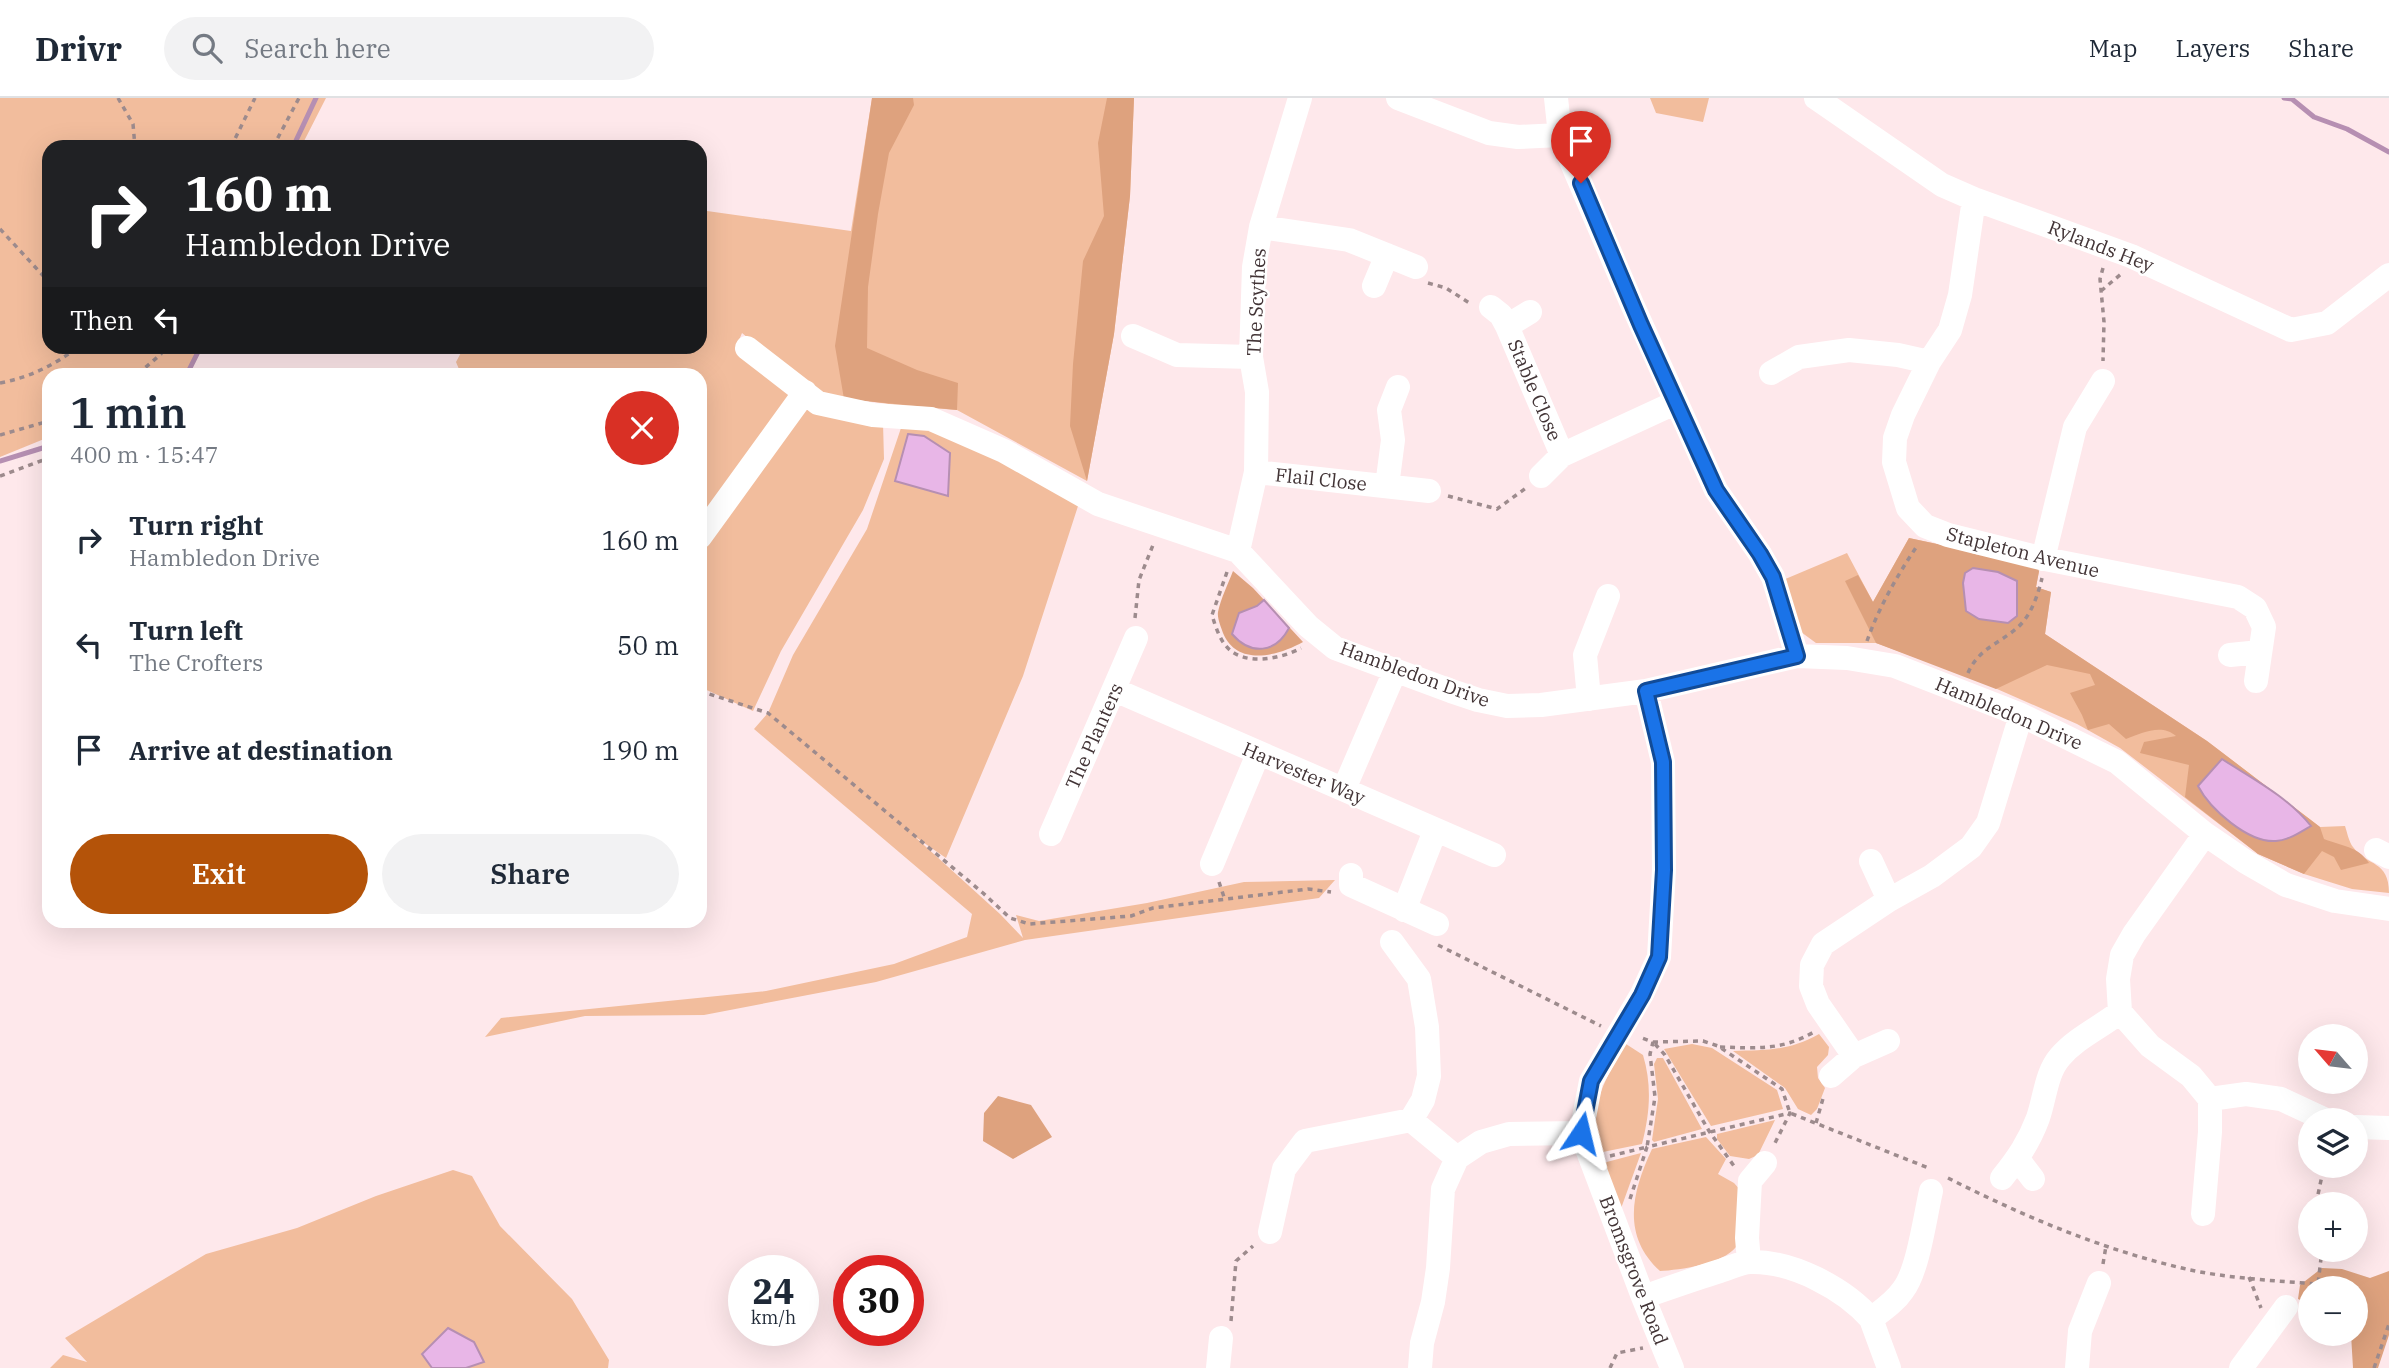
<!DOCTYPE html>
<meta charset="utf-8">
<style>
:root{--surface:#fff;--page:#f2f2f3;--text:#1f2937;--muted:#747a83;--line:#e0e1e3;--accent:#b45309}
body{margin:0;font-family:"IBM Plex Serif",serif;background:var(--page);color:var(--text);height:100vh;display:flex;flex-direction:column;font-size:26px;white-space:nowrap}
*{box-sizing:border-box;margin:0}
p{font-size:23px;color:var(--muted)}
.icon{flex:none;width:38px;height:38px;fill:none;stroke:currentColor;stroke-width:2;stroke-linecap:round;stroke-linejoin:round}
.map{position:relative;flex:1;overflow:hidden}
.details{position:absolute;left:42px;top:270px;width:665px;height:560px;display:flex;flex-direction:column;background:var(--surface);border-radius:21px;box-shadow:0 7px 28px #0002}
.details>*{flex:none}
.top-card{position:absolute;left:42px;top:42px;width:665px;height:214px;border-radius:21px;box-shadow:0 7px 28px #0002;background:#202124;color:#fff;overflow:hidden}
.needle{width:46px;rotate:298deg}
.fabs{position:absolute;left:2298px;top:926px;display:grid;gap:14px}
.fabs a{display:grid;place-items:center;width:70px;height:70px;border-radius:50%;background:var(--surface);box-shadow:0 7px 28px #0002;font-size:35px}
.speed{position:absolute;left:728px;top:1157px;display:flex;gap:14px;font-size:35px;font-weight:700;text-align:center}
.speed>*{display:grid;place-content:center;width:91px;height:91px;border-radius:50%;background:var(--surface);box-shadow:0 7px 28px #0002;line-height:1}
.speed small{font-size:18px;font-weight:400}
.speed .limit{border:10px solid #d22;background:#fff;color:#111}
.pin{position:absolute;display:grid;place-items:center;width:60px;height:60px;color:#fff;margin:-72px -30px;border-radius:50% 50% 50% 0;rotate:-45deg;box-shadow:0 0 7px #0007}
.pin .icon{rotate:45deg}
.me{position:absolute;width:77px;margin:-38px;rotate:10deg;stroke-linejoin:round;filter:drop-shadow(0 0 5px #0008)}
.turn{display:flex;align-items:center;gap:24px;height:147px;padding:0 28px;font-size:32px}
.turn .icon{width:91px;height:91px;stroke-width:2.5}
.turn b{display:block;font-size:49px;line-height:60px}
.then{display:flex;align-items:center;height:66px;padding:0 28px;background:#0003;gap:14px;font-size:26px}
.round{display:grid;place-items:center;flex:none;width:74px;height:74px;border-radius:37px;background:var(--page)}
.headline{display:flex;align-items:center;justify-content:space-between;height:119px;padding:0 28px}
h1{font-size:42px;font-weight:600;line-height:52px}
.action{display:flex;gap:14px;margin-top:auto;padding:14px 28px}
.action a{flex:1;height:80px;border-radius:42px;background:var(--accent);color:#fff;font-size:28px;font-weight:600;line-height:80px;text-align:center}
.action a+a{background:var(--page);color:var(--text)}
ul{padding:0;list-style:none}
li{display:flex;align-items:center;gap:21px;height:105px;padding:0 28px}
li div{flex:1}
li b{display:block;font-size:26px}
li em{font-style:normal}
header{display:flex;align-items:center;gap:42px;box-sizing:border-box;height:98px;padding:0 35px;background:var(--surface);border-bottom:2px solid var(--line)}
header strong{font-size:33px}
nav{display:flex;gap:38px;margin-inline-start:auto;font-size:24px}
.search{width:490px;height:63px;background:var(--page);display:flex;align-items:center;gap:18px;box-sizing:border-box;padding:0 24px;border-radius:38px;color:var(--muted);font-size:26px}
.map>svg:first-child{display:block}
.green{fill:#f2bd9d}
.forest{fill:#dea27e}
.water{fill:#e8b6e7;stroke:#b68fb2;stroke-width:2}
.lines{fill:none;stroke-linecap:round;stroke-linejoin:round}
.stream{stroke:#b68fb2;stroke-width:5}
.path{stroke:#9d8b8d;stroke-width:3.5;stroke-dasharray:5 5;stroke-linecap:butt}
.minor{stroke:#fff;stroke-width:24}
.route-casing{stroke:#114b97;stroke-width:18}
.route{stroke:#1a73e8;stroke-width:12}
.labels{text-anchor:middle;stroke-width:5;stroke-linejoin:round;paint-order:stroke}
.street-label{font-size:19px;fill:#423436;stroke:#fff}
</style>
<header>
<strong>Drivr</strong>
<div class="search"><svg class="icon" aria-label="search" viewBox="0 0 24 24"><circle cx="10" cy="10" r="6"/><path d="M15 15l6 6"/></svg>Search here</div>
<nav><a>Map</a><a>Layers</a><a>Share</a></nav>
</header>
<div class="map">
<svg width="2389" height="1270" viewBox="0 0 2389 1270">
<rect width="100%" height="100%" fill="#fee8eb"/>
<path class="green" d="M0,0H326L301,49H49V248L203,249L187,276H49V339L0,359Z
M872,0H1134L1130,98L1114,236L1087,383L957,312L895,307L814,295L742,235L735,252L814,313L883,325L884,361L863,412L781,553L753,613L700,589V276H461L456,264L464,249L700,248V112L851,133Z
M1650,0H1709L1703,24L1656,15Z
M924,328L988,355L1079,405L1023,578L946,760L914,738L1000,816L1023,840L1016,817L1039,823L1147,805L1244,784L1335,782L1319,800L1025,842L876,884L704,917L585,918L485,939L501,920L766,893L894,866L967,839L972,816L754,631L768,615L793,557L867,431L901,330Z
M1909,440L2040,468L2036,489L2051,494L2045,536L2207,643L2320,729L2345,728C2347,734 2349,744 2353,749C2368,769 2389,762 2389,795L2352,791L2304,776L2258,756L2120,650L2077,626L1972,580L1876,545H1816L1801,534L1783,482L1847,455L1873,504Z
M1819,936L1829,949L1828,957L1817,969L1818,980L1825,990L1817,1011L1811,1017L1798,1011L1785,990L1733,953C1767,952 1789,953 1819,936Z
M1626,946L1643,957C1652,987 1650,1015 1642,1046L1598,1055C1590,1006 1602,986 1626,946Z
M1692,946L1712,950L1777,992L1783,1011L1711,1028L1664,951Z
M1657,960H1663L1702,1031L1654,1044L1652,1042L1658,1001L1654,966Z
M1775,1022L1758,1057L1749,1061L1730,1058L1717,1041V1036Z
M1706,1039L1726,1061L1718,1076L1734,1085L1742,1094L1736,1149C1723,1166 1680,1172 1660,1173C1621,1137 1632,1094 1652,1051Z
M1641,1055L1619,1116L1599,1066Z
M453,1072L472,1078L500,1128L572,1201L609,1262L608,1270H50L63,1257L87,1264L65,1240L206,1156L297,1130L376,1098Z"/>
<path class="forest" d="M872,0H913L914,7L889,55L878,116L868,189L867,250L917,272L958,285L957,312L844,301L835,248Z
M1107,0H1134L1130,98L1114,236L1087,383L1070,328L1073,266L1083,163L1104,118L1098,45Z
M1909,440L2040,468L2036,489L2051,494L2045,536L2207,643L2320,729L2324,741C2341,748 2358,748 2369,765L2341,772L2334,759L2322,753L2304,776L2258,756L2185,699L2189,667L2140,655L2144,644L2176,638C2162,625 2141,635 2126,641L2109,626L2088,632L2082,617L2070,595L2095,587L2090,576L2047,567L1996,591L1876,545L1845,483L1858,477L1873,504Z
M1233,473L1253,490L1303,544C1278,558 1237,569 1223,535C1221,529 1217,520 1218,514C1221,500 1228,486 1233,473Z
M998,998L1031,1007L1052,1039L1013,1061L983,1043L984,1015Z
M2322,1170L2342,1171L2370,1180L2389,1173V1237L2378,1270H2353L2351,1236H2356V1190H2310V1206L2298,1201L2300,1187Z"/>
<path class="water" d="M908,336L924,338L950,355L948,398L895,383Z
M1973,470L1998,474L2017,483V518L2008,525L1979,521L1966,513L1963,485L1965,475Z
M1264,502L1289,530C1276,555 1251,558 1232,536L1239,515L1257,508Z
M2222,661C2253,681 2288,699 2311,728C2301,734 2289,742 2276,743C2248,745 2210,711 2198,688Z
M448,1230L474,1244L484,1264L466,1270H432L422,1256Z"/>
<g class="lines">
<path class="stream" d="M2284,0L2292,1L2314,19L2347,31L2389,54
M293,49L316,0
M187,276L201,248
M0,363L49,348"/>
<path class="path" d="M118,0L133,26L135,49
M231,49L255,0
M273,49L299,0
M0,131L49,184
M2103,170L2100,181L2104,224L2103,263
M1428,185L1446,190L1471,206
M2101,193L2121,176
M138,276L161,256L165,248
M0,285C31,279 54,267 80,248
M0,337L49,323
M0,378L49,360
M1448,398L1497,411L1526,390
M1227,474L1212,517C1215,527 1219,540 1226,548C1243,569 1281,561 1301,550
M1135,520L1139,482L1153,447
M1867,543C1879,509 1897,478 1917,448
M1968,575C1978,551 2000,545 2017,530C2031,518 2038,497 2042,480
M700,593L768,615L983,795L1010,820L1029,826L1131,818L1153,810L1308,791L1331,794
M1219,784L1225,802
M1438,847L1601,928
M1653,944L1703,943L1718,948L1782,991L1790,1015L1931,1071
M1655,946L1665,957L1709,1033L1734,1068
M1720,949C1757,950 1780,953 1814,934
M1816,1025L1824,997
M1610,1058L1647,1049L1655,999L1650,956L1653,944L1642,940
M1948,1080C2023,1118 2103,1152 2186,1171C2225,1180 2277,1183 2318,1186L2322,1152
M1630,1101L1647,1049L1790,1015L1774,1047
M2316,1106L2324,1068
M2103,1166L2106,1148
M2249,1179L2261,1210
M1231,1223L1236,1163L1253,1148
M1610,1270L1617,1255L1643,1250
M2374,1270L2389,1226"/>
<path class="minor" d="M1398,0L1489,35L1518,39L1560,37
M1556,0L1560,37L1632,206L1716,392L1760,456L1773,479L1797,558
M1816,0L1942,87L1974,101L2131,158L2291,232L2327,225L2389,177
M1974,101L1960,197L1950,232L1929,264L1903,317L1895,340L1894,364L1908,410L1925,428L1948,437L2045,461L2238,499L2255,510L2264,529L2256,583
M1261,129L1349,142L1416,169
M1374,188L1387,157
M1491,209L1501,217L1507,228L1562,357
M1507,228L1530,214
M1133,238L1177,257L1251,259
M747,250L818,305L873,317L931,321L1004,353L1098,406L1238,453L1308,528L1335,550L1451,593L1478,602L1507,608L1541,607L1646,593L1797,558L1847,560L1895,568L2021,617L2117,664L2205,736L2246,764L2286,787L2335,803L2389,811
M1771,275L1799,259L1849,252L1898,257L1929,264
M1256,374L1429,393
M1541,378L1562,357L1666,309H1678
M1387,388L1393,342L1389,312L1398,289
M700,439L805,294
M1238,453L1256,374L1257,294L1251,259L1254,169L1261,129L1300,0
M2043,461L2075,329L2103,283
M2230,557L2260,554
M1115,592L1494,757
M1646,593L1663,664L1664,772L1659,859L1642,896L1591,983L1581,1035L1643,1199L1672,1270
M1589,601L1585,557L1608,498
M1344,691L1395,573
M1051,736L1136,540
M2376,752L2389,759
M1871,763L1889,802
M1212,766L1258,656
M1351,777V787L1437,826
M1404,812L1435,733
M1392,844L1419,881L1427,929L1429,978L1423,1002L1411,1022
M1854,958L1818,906L1811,888L1812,867L1823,846L1889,802L1932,778L1971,749L1988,725L2021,617
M1831,978L1854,958L1888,943
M2210,1001L2246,996L2281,1001L2326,1022
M2356,1029L2389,1030
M2017,1060L2033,1081
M2002,1080C2018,1060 2029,1044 2038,1020C2045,1000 2046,975 2060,959C2076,940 2101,929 2120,914
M2203,1116L2210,1034V1001L2191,978L2150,948L2120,914L2118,881L2122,857L2134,836L2205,736
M1270,1134L1284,1071L1305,1043L1411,1022L1457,1060
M1749,1163L1747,1140L1750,1083L1765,1065
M1643,1199C1669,1190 1694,1181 1720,1173C1730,1170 1741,1164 1751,1164C1793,1163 1845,1191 1871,1221L1889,1270
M1871,1221C1883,1212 1895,1204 1903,1192C1918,1173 1925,1119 1931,1093
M1218,1270L1221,1240
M1420,1270L1422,1245L1433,1204L1438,1170L1443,1091L1457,1060L1481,1044L1509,1036L1581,1035
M2077,1270L2080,1233L2099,1185
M2241,1270L2286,1209"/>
</g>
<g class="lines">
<defs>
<path id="route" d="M1581,85L1641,227L1716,392L1760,456L1773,479L1797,558L1646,593L1663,664L1664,772L1659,859L1642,897L1591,983L1581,1035"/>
</defs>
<use href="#route" class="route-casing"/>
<use href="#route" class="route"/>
</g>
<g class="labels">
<g class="street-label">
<text transform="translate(2101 148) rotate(21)" y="7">Rylands Hey</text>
<text transform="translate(1256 204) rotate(-87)" y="7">The Scythes</text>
<text transform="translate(1535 292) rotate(67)" y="7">Stable Close</text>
<text transform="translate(1321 381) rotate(6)" y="7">Flail Close</text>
<text transform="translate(2023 454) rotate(14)" y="7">Stapleton Avenue</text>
<text transform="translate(1415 576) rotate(20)" y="7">Hambledon Drive</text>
<text transform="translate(2009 615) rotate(23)" y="7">Hambledon Drive</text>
<text transform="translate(1094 638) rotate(-66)" y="7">The Planters</text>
<text transform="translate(1304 675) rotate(23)" y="7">Harvester Way</text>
<text transform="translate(1634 1172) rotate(69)" y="7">Bromsgrove Road</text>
</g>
</g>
</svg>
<div class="fabs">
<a><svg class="needle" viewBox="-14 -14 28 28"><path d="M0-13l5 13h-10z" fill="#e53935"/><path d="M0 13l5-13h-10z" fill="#747a83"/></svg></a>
<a><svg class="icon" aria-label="layers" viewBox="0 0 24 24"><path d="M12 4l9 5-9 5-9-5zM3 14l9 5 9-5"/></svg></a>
<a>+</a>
<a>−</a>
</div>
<div class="speed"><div>24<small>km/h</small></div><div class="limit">30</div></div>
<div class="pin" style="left:1581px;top:85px;background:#d93025"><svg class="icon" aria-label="arrive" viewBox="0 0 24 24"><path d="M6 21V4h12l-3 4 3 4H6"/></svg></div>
<svg class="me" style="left:1581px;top:1035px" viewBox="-20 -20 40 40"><path d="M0-17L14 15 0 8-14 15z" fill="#1a73e8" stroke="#fff" stroke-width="4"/></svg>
<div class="top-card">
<div class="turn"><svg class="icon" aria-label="right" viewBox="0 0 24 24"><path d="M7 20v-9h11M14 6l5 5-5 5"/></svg><div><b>160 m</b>Hambledon Drive</div></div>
<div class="then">Then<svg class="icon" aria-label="left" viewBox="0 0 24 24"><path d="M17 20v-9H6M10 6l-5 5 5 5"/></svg></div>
</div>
<section class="details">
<div class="headline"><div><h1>1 min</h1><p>400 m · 15:47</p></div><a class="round" style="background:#d93025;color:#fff"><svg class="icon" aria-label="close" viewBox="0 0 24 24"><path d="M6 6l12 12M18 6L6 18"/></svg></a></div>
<ul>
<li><svg class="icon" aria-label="right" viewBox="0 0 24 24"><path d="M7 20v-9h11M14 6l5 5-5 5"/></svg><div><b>Turn right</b><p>Hambledon Drive</p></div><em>160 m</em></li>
<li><svg class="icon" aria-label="left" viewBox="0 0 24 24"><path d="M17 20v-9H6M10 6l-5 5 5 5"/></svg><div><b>Turn left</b><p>The Crofters</p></div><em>50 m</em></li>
<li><svg class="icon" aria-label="arrive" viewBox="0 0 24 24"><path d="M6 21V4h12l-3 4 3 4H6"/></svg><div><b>Arrive at destination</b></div><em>190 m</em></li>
</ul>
<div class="action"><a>Exit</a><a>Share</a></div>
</section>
</div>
